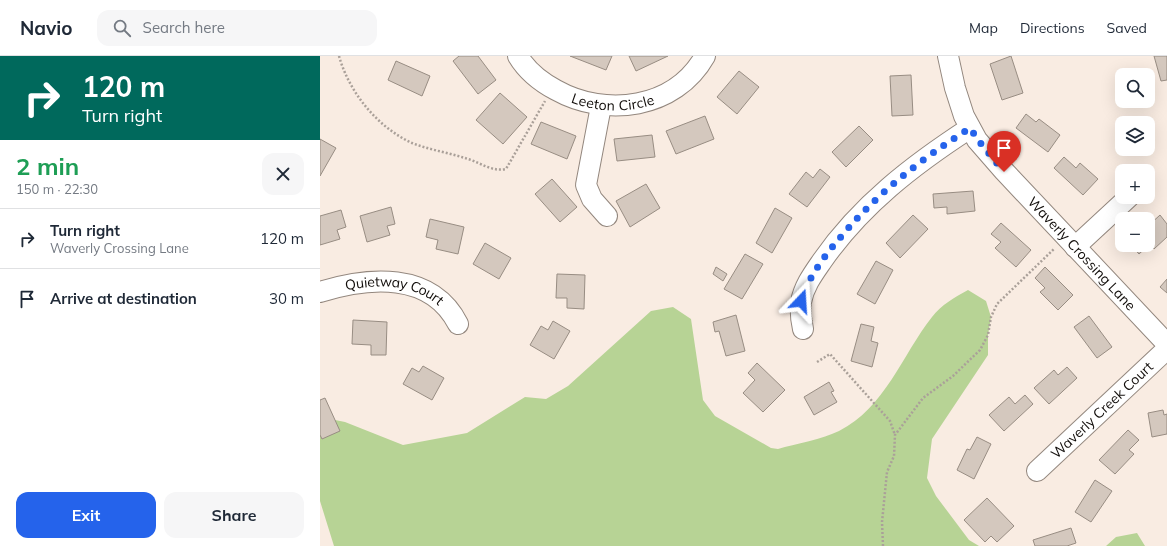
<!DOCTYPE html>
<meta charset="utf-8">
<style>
:root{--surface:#fff;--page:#f6f6f7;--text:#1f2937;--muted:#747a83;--line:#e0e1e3;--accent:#2563eb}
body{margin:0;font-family:Mulish,sans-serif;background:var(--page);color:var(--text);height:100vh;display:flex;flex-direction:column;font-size:15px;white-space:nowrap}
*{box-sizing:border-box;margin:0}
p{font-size:13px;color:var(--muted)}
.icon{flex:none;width:22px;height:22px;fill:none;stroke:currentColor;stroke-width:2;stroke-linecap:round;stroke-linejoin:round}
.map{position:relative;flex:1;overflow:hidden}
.details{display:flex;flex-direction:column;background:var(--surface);width:320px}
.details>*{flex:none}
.hud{background:#00695c;color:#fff;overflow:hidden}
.tools{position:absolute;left:795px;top:12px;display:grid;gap:8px}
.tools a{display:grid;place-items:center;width:40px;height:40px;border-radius:8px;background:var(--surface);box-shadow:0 4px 16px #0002;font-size:20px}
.pin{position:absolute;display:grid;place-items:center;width:34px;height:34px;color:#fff;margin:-41px -17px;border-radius:50% 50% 50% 0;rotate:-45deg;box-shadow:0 0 4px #0007}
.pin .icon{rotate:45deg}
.me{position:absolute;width:44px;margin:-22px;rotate:20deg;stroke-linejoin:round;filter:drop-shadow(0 0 3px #0008)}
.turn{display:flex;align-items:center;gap:14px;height:84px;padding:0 16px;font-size:18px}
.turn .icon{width:52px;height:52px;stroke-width:2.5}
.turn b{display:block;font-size:28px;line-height:34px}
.round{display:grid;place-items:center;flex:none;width:42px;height:42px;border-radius:12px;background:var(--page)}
.overview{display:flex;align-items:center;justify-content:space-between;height:68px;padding:0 16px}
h1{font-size:24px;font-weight:700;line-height:30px;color:#1e9e55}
.action{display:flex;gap:8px;margin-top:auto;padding:8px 16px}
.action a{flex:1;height:46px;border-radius:12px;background:var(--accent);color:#fff;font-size:16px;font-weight:700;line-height:46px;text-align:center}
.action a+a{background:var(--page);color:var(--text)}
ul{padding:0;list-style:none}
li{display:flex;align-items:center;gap:12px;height:60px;padding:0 16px;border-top:1px solid var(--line)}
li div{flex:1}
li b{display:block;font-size:15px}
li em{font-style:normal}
header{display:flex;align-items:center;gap:24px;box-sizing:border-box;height:56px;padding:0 20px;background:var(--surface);border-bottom:1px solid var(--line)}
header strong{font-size:19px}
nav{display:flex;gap:22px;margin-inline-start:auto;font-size:14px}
.search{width:280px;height:36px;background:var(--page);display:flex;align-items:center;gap:10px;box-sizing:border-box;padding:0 14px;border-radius:12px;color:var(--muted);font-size:15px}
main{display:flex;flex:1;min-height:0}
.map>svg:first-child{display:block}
.green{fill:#b7d395}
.building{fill:#d4c8be;stroke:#988d83}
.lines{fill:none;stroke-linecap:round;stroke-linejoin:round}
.minor-casing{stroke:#93877e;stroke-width:22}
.path{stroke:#aaa099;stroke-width:2.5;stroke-dasharray:2 2;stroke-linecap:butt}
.minor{stroke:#fff;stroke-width:20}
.route{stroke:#2563eb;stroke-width:7;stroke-dasharray:0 12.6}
.labels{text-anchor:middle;stroke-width:4;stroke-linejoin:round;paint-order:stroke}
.street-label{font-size:14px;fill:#100c09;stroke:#fefcfa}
</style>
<header>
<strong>Navio</strong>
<div class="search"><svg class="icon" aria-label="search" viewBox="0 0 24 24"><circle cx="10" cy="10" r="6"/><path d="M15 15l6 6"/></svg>Search here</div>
<nav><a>Map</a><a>Directions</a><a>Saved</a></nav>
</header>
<main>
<section class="details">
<div class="hud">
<div class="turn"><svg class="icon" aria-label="right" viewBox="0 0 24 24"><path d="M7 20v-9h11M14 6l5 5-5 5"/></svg><div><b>120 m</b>Turn right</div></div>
</div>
<div class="overview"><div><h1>2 min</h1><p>150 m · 22:30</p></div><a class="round"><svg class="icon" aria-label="close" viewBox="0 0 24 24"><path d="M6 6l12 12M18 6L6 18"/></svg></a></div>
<ul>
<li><svg class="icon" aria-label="right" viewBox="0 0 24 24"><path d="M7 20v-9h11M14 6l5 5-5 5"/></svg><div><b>Turn right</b><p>Waverly Crossing Lane</p></div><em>120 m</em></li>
<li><svg class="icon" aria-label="arrive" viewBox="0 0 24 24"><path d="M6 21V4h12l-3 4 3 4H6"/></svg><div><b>Arrive at destination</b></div><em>30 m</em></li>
</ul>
<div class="action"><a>Exit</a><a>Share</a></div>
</section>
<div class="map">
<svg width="847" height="490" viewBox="0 0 847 490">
<rect width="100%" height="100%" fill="#f9ece2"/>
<path class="green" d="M648,234L666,245L671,261L668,279V299L612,383L607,422L616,440L649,484L659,490H14L0,445V361L25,366L83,389L147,377L205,341L226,343L248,330L331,255L353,251L371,263L383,344L395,360L451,392L458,393C475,388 503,383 519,375C565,352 582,299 612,261C621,249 635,241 648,234Z
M817,477L825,490H786L796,481Z"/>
<path class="building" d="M139,0H158L176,24L158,38L133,5Z
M250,0H292L286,14Z
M309,0H348L316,15Z
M691,0L703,37L682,44L670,8Z
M834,0H847V24L841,25Z
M76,5L110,20L102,40L68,24Z
M419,15L439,31L417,58L397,41Z
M591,19L593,59L572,60L570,20Z
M180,37L207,61L183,88L156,64Z
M706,58L716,66L719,63L740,79L728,96L696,72Z
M385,60L394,83L356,98L346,75Z
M221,66L256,80L247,103L211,88Z
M539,70L553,84L526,111L512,96Z
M332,79L335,101L297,105L294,83Z
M0,83L16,92L0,120Z
M744,101L756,112L760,107L778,123L763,139L734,112Z
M500,113L510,121L487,151L469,138L486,116L493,122Z
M232,123L257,151L240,166L215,138Z
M326,128L340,152L310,171L296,145Z
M653,135L655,155L627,158V151L614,152L613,138Z
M71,151L75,168L67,170L70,179L47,186L40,160Z
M455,152L472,162L452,197L436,187Z
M21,154L26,171L17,174L20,183L0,189V160Z
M593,159L608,173L580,202L566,187Z
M840,159L847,168V181L834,193L830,188L819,198L811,189H828V170Z
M110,163L144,171L138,198L116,193L118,184L106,181Z
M681,167L711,194L696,211L675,192L681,186L671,178Z
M165,187L191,202L179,223L153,208Z
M425,198L443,208L422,243L404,233Z
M556,205L573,214L555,248L537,238Z
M396,211L407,218L403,225L393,218Z
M725,211L753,239L738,254L720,236L725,232L715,222Z
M237,218L265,219L264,253L247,252V242H236Z
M847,223V237L840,231Z
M416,259L425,295L406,300L399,275L395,276L393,266Z
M769,260L792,291L777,302L754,271Z
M33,264L67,266L66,299H51V289L32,288Z
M233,265L250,275L234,303L210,289L221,270L228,274Z
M541,268L554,271L551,285L558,287L552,311L531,305Z
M437,307L465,334L443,356L423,337L435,324L428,317Z
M103,310L124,322L112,344L83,328L92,312L99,316Z
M747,311L757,322L729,348L714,332L734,314L738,319Z
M509,326L514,335L511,336L517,346L494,359L484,341Z
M705,339L713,348L684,375L669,359L689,341L695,348Z
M5,342L20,375L2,383L0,379V344Z
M843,354L844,359L847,358V378L832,381L828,357Z
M808,374L819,384L809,394L814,398L795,418L779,404Z
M657,381L671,388L654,423L637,414L647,393L650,394Z
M775,424L792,435L771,466L755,456Z
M667,442L694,470L677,486L671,480L665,486L644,464Z
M751,472L756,487L747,490H715L713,484Z"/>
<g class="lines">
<defs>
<g id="minor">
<path id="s1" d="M198,0C207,15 221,26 236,34C286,62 355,53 385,0"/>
<path id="s2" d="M628,0L635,32L644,60L657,84L684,115L847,288"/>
<path d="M281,50L266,129L272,143L287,160"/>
<path d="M755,191L809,141"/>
<path id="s3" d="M0,236C48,221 111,215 138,268"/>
<path d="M483,273C481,264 480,255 481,246C484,230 493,218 502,205C541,149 593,109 650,72"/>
<path id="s4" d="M717,415L847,293"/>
</g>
</defs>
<use href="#minor" class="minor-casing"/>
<path class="path" d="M19,0C29,36 57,71 92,87C110,94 130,97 148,103C161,107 172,116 186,113L225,45
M497,306L510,298L570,365L575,379
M563,490L562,466L567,416L574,400L575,379L603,342L633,320L660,294L668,279L671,261L677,248L735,192"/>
<use href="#minor" class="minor"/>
</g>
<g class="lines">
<path class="route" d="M481,245C488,222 503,202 519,183C557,137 600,104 650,72L658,84L684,116"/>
</g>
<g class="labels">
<g class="street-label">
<text dy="5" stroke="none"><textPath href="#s1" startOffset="111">Leeton Circle</textPath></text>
<text dy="5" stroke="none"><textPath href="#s2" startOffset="244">Waverly Crossing Lane</textPath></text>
<text dy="5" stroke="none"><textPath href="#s3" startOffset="77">Quietway Court</textPath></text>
<text dy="5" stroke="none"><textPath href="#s4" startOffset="89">Waverly Creek Court</textPath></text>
</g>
</g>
</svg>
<div class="tools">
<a><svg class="icon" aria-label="search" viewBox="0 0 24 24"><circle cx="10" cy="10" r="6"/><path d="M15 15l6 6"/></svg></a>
<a><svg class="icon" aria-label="layers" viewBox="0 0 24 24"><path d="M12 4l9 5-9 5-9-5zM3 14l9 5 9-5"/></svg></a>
<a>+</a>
<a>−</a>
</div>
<div class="pin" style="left:684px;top:116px;background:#d93025"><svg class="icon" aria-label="arrive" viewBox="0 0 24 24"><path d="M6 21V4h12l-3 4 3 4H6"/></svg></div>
<svg class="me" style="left:481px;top:245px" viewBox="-20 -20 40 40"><path d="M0-17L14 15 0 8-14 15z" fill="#2563eb" stroke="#fff" stroke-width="4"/></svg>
</div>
</main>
